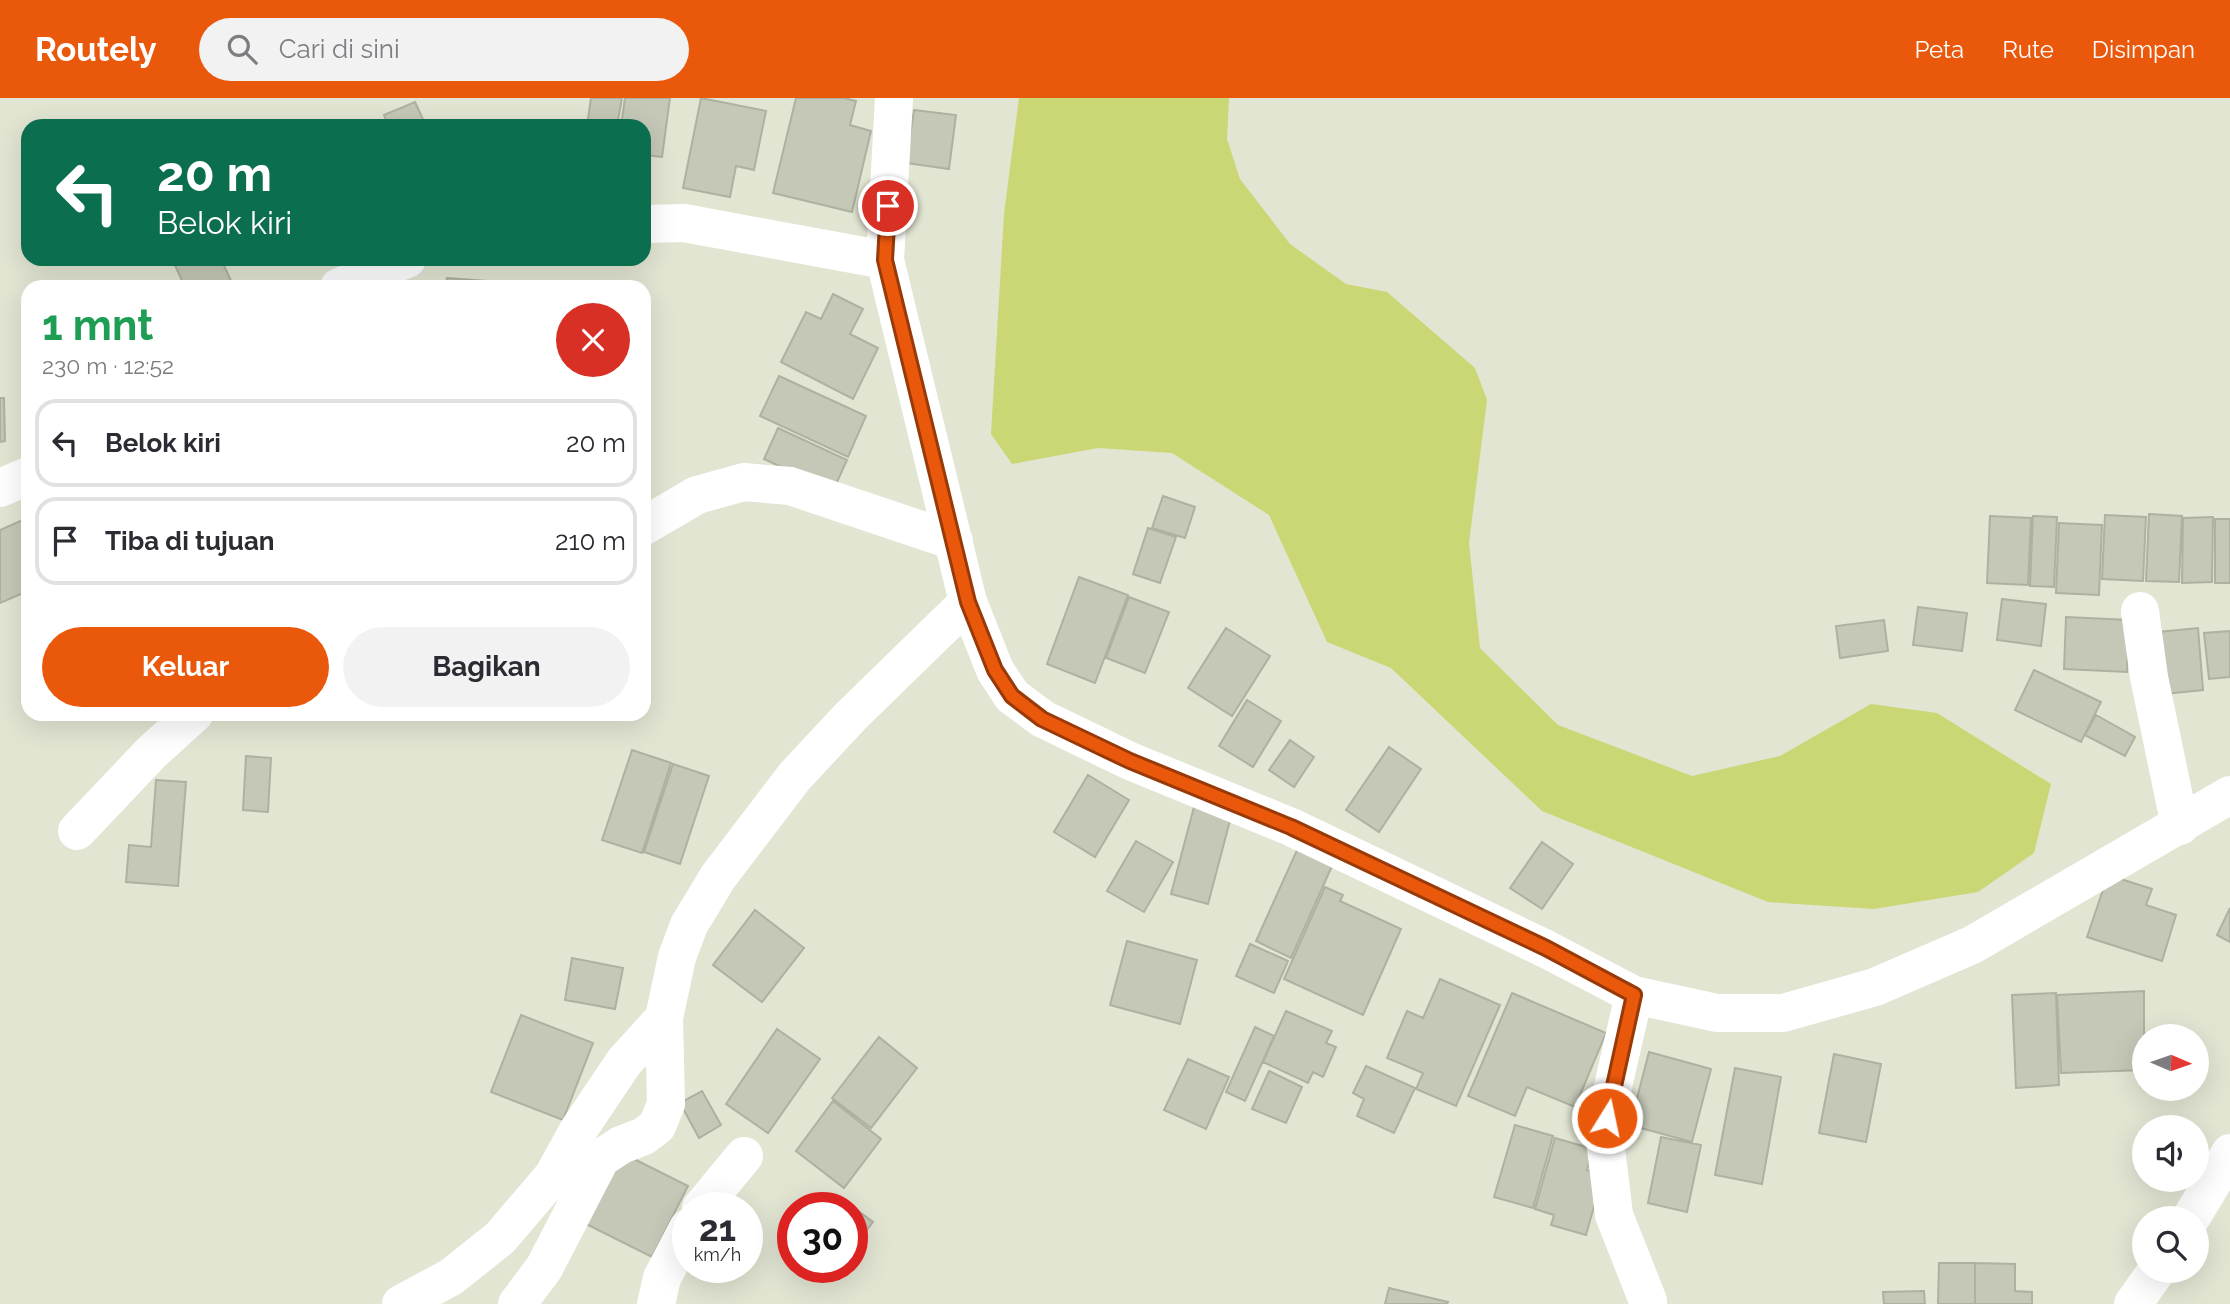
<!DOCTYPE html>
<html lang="id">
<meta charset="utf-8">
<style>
:root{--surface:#fff;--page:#f2f2f3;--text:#2b2b33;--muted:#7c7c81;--line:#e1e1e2;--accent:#ea580c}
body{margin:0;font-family:Raleway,sans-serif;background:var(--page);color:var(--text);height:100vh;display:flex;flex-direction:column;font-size:26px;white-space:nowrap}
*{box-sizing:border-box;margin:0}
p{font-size:23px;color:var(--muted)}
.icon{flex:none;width:38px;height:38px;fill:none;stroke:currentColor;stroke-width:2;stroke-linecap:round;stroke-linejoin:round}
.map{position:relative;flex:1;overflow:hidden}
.details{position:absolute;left:21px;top:182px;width:630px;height:441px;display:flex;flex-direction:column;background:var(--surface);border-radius:21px;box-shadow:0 7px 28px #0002}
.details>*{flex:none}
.hud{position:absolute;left:21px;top:21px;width:630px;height:147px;border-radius:21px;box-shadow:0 7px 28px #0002;background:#0b6e4f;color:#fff;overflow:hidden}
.needle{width:46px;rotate:92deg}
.fabs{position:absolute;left:2132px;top:926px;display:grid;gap:14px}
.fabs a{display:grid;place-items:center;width:77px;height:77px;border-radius:50%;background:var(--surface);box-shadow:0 7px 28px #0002;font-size:35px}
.speed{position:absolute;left:672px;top:1094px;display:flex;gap:14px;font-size:35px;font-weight:700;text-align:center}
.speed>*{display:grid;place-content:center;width:91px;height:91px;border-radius:50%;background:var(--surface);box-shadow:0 7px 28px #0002;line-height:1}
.speed small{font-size:18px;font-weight:400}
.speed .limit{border:10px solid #d22;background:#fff;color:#111}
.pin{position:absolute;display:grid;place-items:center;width:60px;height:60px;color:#fff;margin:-30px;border:4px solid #fff;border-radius:50%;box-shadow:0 2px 7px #0007}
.me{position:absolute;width:77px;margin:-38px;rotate:10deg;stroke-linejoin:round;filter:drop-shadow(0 0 5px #0008)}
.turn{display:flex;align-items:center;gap:24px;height:147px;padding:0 21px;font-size:32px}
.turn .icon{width:91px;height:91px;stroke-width:2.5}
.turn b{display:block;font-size:49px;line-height:60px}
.round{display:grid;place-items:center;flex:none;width:74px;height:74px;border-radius:37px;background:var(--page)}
.overview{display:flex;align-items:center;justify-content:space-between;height:119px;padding:0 21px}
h1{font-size:42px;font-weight:700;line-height:52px;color:#1e9e55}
.primary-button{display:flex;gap:14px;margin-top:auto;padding:14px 21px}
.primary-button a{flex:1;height:80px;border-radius:42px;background:var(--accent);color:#fff;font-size:28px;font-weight:700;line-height:80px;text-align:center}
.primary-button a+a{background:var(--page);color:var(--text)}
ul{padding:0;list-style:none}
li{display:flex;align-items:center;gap:21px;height:88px;margin:0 14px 10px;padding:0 7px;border:4px solid var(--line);border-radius:21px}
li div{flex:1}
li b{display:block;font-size:26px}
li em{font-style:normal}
header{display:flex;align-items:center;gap:42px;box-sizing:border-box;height:98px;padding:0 35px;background:var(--accent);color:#fff}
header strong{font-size:33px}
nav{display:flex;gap:38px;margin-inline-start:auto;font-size:24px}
.search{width:490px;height:63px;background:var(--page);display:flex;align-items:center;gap:18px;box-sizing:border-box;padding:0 24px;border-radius:38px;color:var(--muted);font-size:26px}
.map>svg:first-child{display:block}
.green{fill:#cad774}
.building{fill:#c5c8b6;stroke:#aeb1a0;stroke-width:2}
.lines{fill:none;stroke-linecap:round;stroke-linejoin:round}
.minor{stroke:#fff;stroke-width:38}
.route-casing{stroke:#983908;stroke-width:18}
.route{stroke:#ea580c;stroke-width:12}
</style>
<header>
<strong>Routely</strong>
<div class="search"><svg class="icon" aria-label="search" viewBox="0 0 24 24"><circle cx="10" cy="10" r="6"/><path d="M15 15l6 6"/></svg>Cari di sini</div>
<nav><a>Peta</a><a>Rute</a><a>Disimpan</a></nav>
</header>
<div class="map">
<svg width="2230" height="1206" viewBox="0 0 2230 1206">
<rect width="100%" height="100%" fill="#e2e5d2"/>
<path class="green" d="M1019,0H1229L1227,41L1240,81L1290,146L1346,186L1387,194L1475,270L1487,302L1469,445L1480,550L1558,627L1692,678L1780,658L1871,606L1937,615L2051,686L2034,755L1978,794L1874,811L1768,804L1542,713L1391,570L1327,544L1269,417L1172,355L1098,350L1012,366L991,336L1004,116Z"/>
<path class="building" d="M591,0H622L617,28H587Z
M625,0H670L662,59L644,57V28H621Z
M701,0L766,13L754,72L736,68L730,99L683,90Z
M796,0H844L856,3L850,27L871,33L852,114L773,95Z
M415,4L426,28H389L384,17Z
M914,12L956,17L949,71L906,65Z
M172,161H221L233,187L185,189Z
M447,180L514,185V189H446Z
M833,196L863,211L850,236L878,250L853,301L781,264L806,214L821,221Z
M779,278L866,318L848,359L760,318Z
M0,300H4L5,343L0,344Z
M778,330L847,362L833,393L764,361Z
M1163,398L1195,409L1185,440L1152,430Z
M2149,416L2182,418L2179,484L2146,483Z
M2105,417L2146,419L2143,483L2102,481Z
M1990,418L2031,420L2028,487L1987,485Z
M2033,418L2057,419L2054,489L2030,488Z
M2213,419L2212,484L2182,485L2183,420Z
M27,420L28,493L0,505V432Z
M2215,421H2230V485H2215Z
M2059,425L2102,427L2099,497L2056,495Z
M1148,430L1176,439L1160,485L1133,476Z
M1079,479L1128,497L1095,585L1047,566Z
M1129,499L1169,514L1145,575L1106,560Z
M2002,501L2046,506L2041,548L1997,542Z
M1918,509L1967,515L1962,553L1913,547Z
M2066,519L2129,522L2127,574L2064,571Z
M1884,522L1888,553L1840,560L1836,528Z
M1226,530L1270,558L1232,618L1188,590Z
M2198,530L2203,592L2154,597L2148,535Z
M2230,533V579L2209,581L2204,535Z
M2034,572L2101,604L2081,644L2015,612Z
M1247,602L1281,623L1253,669L1219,648Z
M2096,617L2135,639L2125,658L2085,637Z
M1290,642L1314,659L1294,689L1269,672Z
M1389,649L1421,671L1379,734L1346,712Z
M632,652L671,665L642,755L602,742Z
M246,658L271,660L268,714L243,712Z
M673,666L709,678L680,766L644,754Z
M1088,677L1129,702L1095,759L1054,734Z
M156,682L186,684L178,788L126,784L129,747L151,749Z
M1195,705L1232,715L1208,806L1171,796Z
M1136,743L1173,764L1144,814L1107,793Z
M1542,744L1573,766L1542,811L1510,790Z
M1297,752L1332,768L1291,860L1256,843Z
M2108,777L2152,791L2146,807L2176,817L2162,863L2087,839Z
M1325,789L1343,797L1340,803L1401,831L1363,917L1284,881Z
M2230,810V844L2217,837Z
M755,812L804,850L762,904L713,867Z
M1127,843L1197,862L1180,926L1110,907Z
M1250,846L1288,863L1274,895L1236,878Z
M572,860L623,870L615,911L565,902Z
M1440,881L1500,907L1456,1008L1416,991L1423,975L1387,960L1407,913L1423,920Z
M2144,893V972L2061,975L2057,897Z
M1512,895L1606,935L1575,1009L1527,989L1515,1018L1468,998Z
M2056,895L2059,987L2016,990L2012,897Z
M1286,913L1332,933L1326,945L1336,949L1323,979L1313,974L1308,985L1263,964Z
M521,917L593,945L563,1022L491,994Z
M1255,929L1274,938L1245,1003L1226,994Z
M777,931L820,961L768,1035L726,1006Z
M879,939L917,970L871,1030L832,1000Z
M1649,954L1711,971L1692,1044L1630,1027Z
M1834,956L1881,966L1866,1044L1819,1035Z
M1188,961L1229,979L1206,1031L1164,1012Z
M1366,968L1415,990L1394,1035L1357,1018L1364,1001L1353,995Z
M1735,970L1781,979L1762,1086L1715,1077Z
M1269,973L1302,989L1286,1025L1252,1011Z
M702,993L721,1027L699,1040L680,1005Z
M833,1003L881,1041L844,1090L796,1053Z
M1515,1027L1553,1038L1533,1110L1494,1099Z
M1661,1039L1701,1047L1687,1114L1648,1105Z
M1555,1040L1593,1051L1587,1072L1603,1077L1586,1137L1551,1127L1554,1117L1535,1111Z
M616,1052L688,1088L652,1159L580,1123Z
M838,1098L873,1124L853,1150L852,1110H829Z
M1939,1165H1975V1206H1938Z
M1975,1165L2015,1166V1193L2032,1194V1206H1975Z
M1389,1190L1448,1204L1447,1206H1385Z
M1924,1193L1925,1206H1884L1883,1194Z"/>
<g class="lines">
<path class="minor" d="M644,126L684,125L885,162L968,504L995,572L1012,598L1043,621L1130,663L1291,729L1546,851L1634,897L1717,915H1783L1875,889L1972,847L2230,697
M885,162L894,0
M339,189L407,161
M0,390L28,378
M644,428L697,397L744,384L790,388L954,443
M2140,513L2149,579L2180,728
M77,733L152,654L194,616
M1634,897L1614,984L1607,1020L1606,1050L1614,1117L1648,1203
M701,1110L744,1058
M2191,1120L2230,1055
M401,1206L451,1179L500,1140L553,1078L579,1031L624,964L664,920L677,859L689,827L718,779L795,678L851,618L968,504
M517,1206L544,1170L601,1060L621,1047L644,1038L657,1028L666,1006L664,920
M656,1206L662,1180L688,1130
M2133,1206L2157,1172"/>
</g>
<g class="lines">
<defs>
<path id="route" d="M888,108L885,162L968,504L995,572L1012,598L1042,621L1130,663L1291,729L1546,850L1634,897L1607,1020"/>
</defs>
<use href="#route" class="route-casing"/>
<use href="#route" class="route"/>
</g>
</svg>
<div class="fabs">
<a><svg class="needle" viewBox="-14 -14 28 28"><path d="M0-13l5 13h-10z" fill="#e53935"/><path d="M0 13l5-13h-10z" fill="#7c7c81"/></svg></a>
<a><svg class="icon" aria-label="sound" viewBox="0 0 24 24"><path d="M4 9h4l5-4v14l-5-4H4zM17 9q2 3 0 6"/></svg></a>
<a><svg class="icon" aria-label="search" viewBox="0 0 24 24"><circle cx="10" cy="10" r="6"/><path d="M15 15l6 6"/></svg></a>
</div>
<div class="speed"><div>21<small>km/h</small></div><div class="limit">30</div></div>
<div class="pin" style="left:888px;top:108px;background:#d93025"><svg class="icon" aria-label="arrive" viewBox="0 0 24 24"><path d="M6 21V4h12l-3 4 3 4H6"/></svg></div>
<svg class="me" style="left:1607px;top:1020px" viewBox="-20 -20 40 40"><circle r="17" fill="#ea580c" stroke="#fff" stroke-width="3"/><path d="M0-11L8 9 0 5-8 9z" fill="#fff"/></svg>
<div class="hud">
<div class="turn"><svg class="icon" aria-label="left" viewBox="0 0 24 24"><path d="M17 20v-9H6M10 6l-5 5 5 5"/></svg><div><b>20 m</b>Belok kiri</div></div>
</div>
<section class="details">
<div class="overview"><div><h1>1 mnt</h1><p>230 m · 12:52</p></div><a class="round" style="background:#d93025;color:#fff"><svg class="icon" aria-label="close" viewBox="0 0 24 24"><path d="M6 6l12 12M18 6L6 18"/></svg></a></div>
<ul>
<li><svg class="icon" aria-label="left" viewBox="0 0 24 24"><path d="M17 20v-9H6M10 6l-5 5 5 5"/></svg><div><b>Belok kiri</b></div><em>20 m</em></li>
<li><svg class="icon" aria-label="arrive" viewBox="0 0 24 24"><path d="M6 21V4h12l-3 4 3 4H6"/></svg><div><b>Tiba di tujuan</b></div><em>210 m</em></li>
</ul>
<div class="primary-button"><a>Keluar</a><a>Bagikan</a></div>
</section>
</div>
